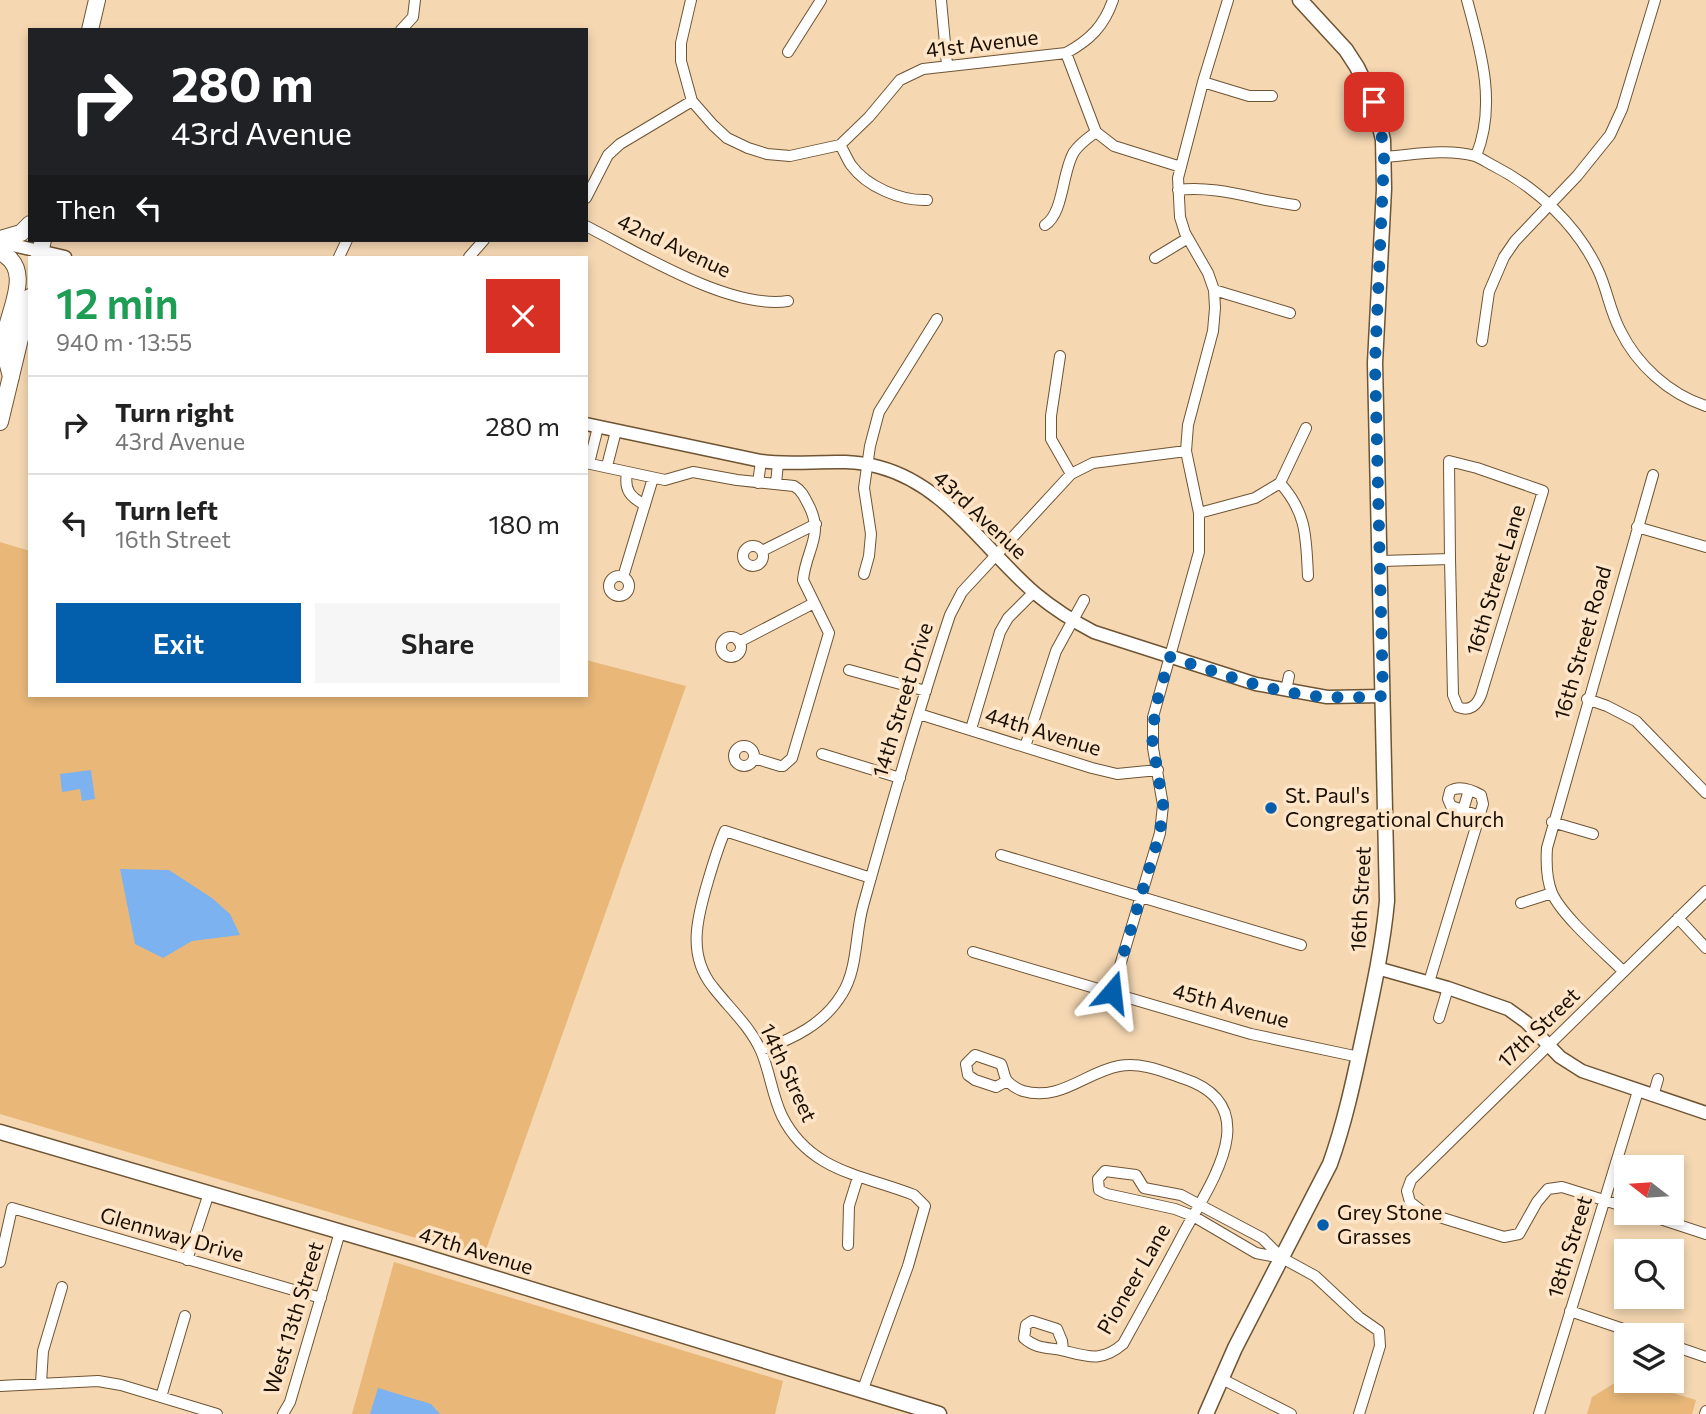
<!DOCTYPE html>
<meta charset="utf-8">
<style>
:root{--surface:#fff;--page:#f6f6f6;--text:#222;--muted:#767676;--line:#e0e0e0;--accent:#035eab}
body{margin:0;font-family:Commissioner,sans-serif;background:var(--page);color:var(--text);height:100vh;display:flex;flex-direction:column;font-size:26px;white-space:nowrap}
*{box-sizing:border-box;margin:0}
p{font-size:23px;color:var(--muted)}
.icon{flex:none;width:38px;height:38px;fill:none;stroke:currentColor;stroke-width:2;stroke-linecap:round;stroke-linejoin:round}
.map{position:relative;flex:1;overflow:hidden}
.details{position:absolute;left:28px;top:256px;width:560px;height:441px;display:flex;flex-direction:column;background:var(--surface);border-radius:0px;box-shadow:0 4px 10px #0003}
.details>*{flex:none}
.banner{position:absolute;left:28px;top:28px;width:560px;height:214px;border-radius:0px;box-shadow:0 4px 10px #0003;background:#202124;color:#fff;overflow:hidden}
.needle{width:46px;rotate:287deg}
.tools{position:absolute;left:1614px;top:1155px;display:grid;gap:14px}
.tools a{display:grid;place-items:center;width:70px;height:70px;border-radius:0px;background:var(--surface);box-shadow:0 4px 10px #0003;font-size:35px}
.pin{position:absolute;display:grid;place-items:center;width:60px;height:60px;color:#fff;margin:-30px;border-radius:14px;box-shadow:0 4px 10px #0006}
.me{position:absolute;width:77px;margin:-38px;rotate:17deg;stroke-linejoin:round;filter:drop-shadow(0 0 5px #0008)}
.turn{display:flex;align-items:center;gap:24px;height:147px;padding:0 28px;font-size:32px}
.turn .icon{width:91px;height:91px;stroke-width:2.5}
.turn b{display:block;font-size:49px;line-height:60px}
.then{display:flex;align-items:center;height:66px;padding:0 28px;background:#0003;gap:14px;font-size:26px}
.round{display:grid;place-items:center;flex:none;width:74px;height:74px;border-radius:0px;background:var(--page)}
.headline{display:flex;align-items:center;justify-content:space-between;height:119px;padding:0 28px}
h1{font-size:42px;font-weight:600;line-height:52px;color:#1e9e55}
.button{display:flex;gap:14px;margin-top:auto;padding:14px 28px}
.button a{flex:1;height:80px;border-radius:0px;background:var(--accent);color:#fff;font-size:28px;font-weight:600;line-height:80px;text-align:center}
.button a+a{background:var(--page);color:var(--text)}
ul{padding:0;list-style:none}
li{display:flex;align-items:center;gap:21px;height:98px;padding:0 28px;border-top:2px solid var(--line)}
li div{flex:1}
li b{display:block;font-size:26px}
li em{font-style:normal}
.map>svg:first-child{display:block}
.green{fill:#e9b879}
.water{fill:#7cb2f0}
.lines{fill:none;stroke-linecap:round;stroke-linejoin:round}
.minor-casing{stroke:#6e5433;stroke-width:12}
.tertiary-casing{stroke:#6e5433;stroke-width:15}
.secondary-casing{stroke:#6e5433;stroke-width:17}
.primary-casing{stroke:#6e5433;stroke-width:18}
.minor{stroke:#fff;stroke-width:10}
.tertiary{stroke:#fff;stroke-width:12}
.secondary{stroke:#fff;stroke-width:14}
.primary{stroke:#fff;stroke-width:16}
.route{stroke:#035eab;stroke-width:12;stroke-dasharray:0 21.6}
.poi-dot{fill:#035eab;stroke:#fee5c7;stroke-width:2.5}
.labels{text-anchor:middle;stroke-width:7;stroke-linejoin:round;paint-order:stroke}
.street-label{font-size:21px;fill:#190f03;stroke:#fee5c7}
.poi-label{font-size:21px;fill:#190f03;stroke:#fee5c7;text-anchor:start}
</style>
<div class="map">
<svg width="1706" height="1414" viewBox="0 0 1706 1414">
<rect width="100%" height="100%" fill="#f5d7b2"/>
<path class="green" d="M0,542L30,551V695H586V660L686,686L483,1258L0,1114Z
M394,1262L783,1381L775,1414H352Z
M1623,1378L1696,1400L1692,1414H1587L1592,1397Z"/>
<path class="water" d="M91,770L95,799L82,801L80,789L62,792L60,774Z
M120,869L169,870L212,898L230,914L240,935L192,941L163,958L135,944Z
M378,1388L431,1404L440,1414H370Z"/>
<g class="lines">
<defs>
<path id="minor" d="M691,0L681,43V61L692,101L713,125L727,138L748,148L767,154L790,156L840,145L869,117L900,80L923,69L1066,53C1090,40 1104,26 1113,0
M941,0L947,65
M1467,0C1481,51 1497,105 1476,156
M401,30L413,17L415,0
M788,52L821,0
M1066,53L1096,132L1114,146L1181,167
M1203,82L1249,96H1272
M840,145C844,151 847,159 851,165C867,187 901,201 927,200
M1384,157C1413,155 1446,148 1475,156C1481,158 1488,163 1494,166C1537,188 1577,225 1598,270C1607,289 1610,311 1620,330C1637,365 1669,394 1706,406
M1178,190C1216,185 1256,200 1295,205
M586,198L608,155L620,144L692,101
M1045,225C1064,213 1062,171 1074,152C1080,143 1088,138 1096,132
M586,226C637,252 730,310 788,301
M339,257L347,240
M469,257L484,240
M1155,258L1188,238
M1214,290L1290,313
M1482,341L1489,292L1504,257L1515,241L1577,176L1610,135L1622,109L1655,0
M1060,356L1051,416V439L1071,474
M586,463L665,480L693,472L737,480L794,486C801,490 804,496 808,504C825,535 806,549 803,580L829,633L792,758L783,766H780L754,758
M589,463L598,427
M607,466L616,431
M627,473C624,490 630,497 645,505
M758,483L761,461
M1280,483C1307,513 1306,537 1308,576
M776,484L778,463
M1199,513L1255,498L1280,483L1306,428
M1637,527L1706,547
M743 556a10 10 0 1 1 20 0a10 10 0 1 1-20 0Z
M762,551L816,524
M1381,561L1450,559L1449,461L1477,468L1543,491L1481,695C1477,705 1470,712 1458,707L1453,695L1450,559
M864,574L869,556L871,534L864,488L870,446L879,412L937,319
M609 586a10 10 0 1 1 20 0a10 10 0 1 1-20 0Z
M623,577L653,478
M721 647a10 10 0 1 1 20 0a10 10 0 1 1-20 0Z
M739,642L814,603
M849,670L926,691
M1286,690L1289,676
M1587,699L1607,706L1636,721L1706,793
M919,714L1092,768L1117,774L1158,770
M971,729L1000,632L1008,618L1034,592
M734 756a10 10 0 1 1 20 0a10 10 0 1 1-20 0Z
M1025,747L1056,651L1084,600
M822,754L900,778
M1463,810L1469,790
M1552,822L1593,834
M1001,855L1301,945
M1521,903L1552,893
M1678,918L1706,948
M973,952L1251,1034L1359,1057
M1623,971C1604,952 1562,916 1552,893C1546,878 1546,863 1547,848L1653,475
M1429,982L1483,804L1481,795C1472,790 1459,785 1450,791L1448,799L1451,806L1479,816
M1112,992L1160,833L1163,805L1153,748V717L1199,552V513L1186,451L1188,425L1213,331L1215,308L1214,290L1208,273L1185,233L1180,217L1178,178L1203,82L1228,0
M1439,1018L1448,988
M761,1050C793,1039 824,1024 842,994C858,969 855,934 863,906C890,809 918,711 950,615L962,592L1071,474L1093,463L1186,451
M1007,1081L996,1087L975,1080L968,1075L966,1064L975,1055L1001,1064C1003,1068 1004,1075 1006,1079C1009,1084 1017,1089 1023,1091C1060,1102 1086,1072 1119,1066C1141,1062 1162,1071 1182,1078C1269,1106 1209,1185 1182,1236C1163,1272 1143,1308 1123,1344C1102,1362 1089,1357 1065,1351C1051,1347 1037,1350 1024,1338L1026,1325L1032,1321L1057,1329L1062,1341L1063,1350
M1653,1096L1658,1079
M1626,1207L1562,1187L1548,1189L1537,1202L1519,1234L1504,1237L1423,1212L1410,1202L1407,1191L1411,1180L1706,891
M1642,1213L1706,1234
M848,1245L849,1206L858,1177
M1282,1258L1262,1238L1181,1195L1144,1188L1136,1175L1105,1171L1098,1179L1099,1190L1107,1194L1175,1209L1193,1216L1256,1253L1282,1258L1315,1276L1359,1317L1379,1331L1380,1346L1359,1414
M187,1260L209,1193
M0,1262L12,1208L321,1298
M1570,1311L1641,1335
M1671,1345L1706,1357
M1220,1378L1291,1414
M41,1383L43,1351L62,1287
M0,1386L98,1381L121,1385L217,1414
M863,1389L908,1266L925,1206L914,1195C863,1175 810,1172 782,1116C772,1095 770,1072 761,1051C750,1026 729,1008 713,987C687,955 697,918 708,881C713,864 718,847 725,831L871,878
M161,1397L185,1316
M283,1414L290,1402L340,1232
M1539,1414L1638,1091
M1705,1414L1706,1411"/>
<path id="tertiary" d="M0,242L65,257
M586,424L761,461C800,467 840,456 879,467C947,485 984,550 1036,594C1054,609 1073,621 1094,632L1256,684L1327,697L1383,696
M1377,968L1448,988L1508,1009L1526,1022L1560,1057L1582,1071L1706,1113"/>
<path id="secondary" d="M0,1132L413,1253L939,1414
M1206,1414L1235,1348L1330,1164C1346,1119 1355,1074 1365,1028C1374,986 1383,944 1387,901L1375,363L1384,189L1383,140L1374,102L1357,67L1346,50L1300,0"/>
<path id="primary" d="M90,30L97,0
M0,239L21,233L30,224
M0,252C37,270 5,314 4,344C4,354 9,367 11,377
M39,257L43,240
M0,422L30,297"/>
</defs>
<use href="#minor" class="minor-casing"/>
<use href="#tertiary" class="tertiary-casing"/>
<use href="#secondary" class="secondary-casing"/>
<use href="#primary" class="primary-casing"/>
<use href="#minor" class="minor"/>
<use href="#tertiary" class="tertiary"/>
<use href="#secondary" class="secondary"/>
<use href="#primary" class="primary"/>
</g>
<g class="lines">
<path class="route" d="M1112,992L1160,833L1163,805L1152,738L1156,705L1170,657C1221,673 1275,695 1329,697C1347,698 1365,697 1383,696L1375,363L1384,158L1380,120L1374,102"/>
</g>
<g class="poi-dot">
<circle cx="1271" cy="808" r="7"/>
<circle cx="1323" cy="1225" r="7"/>
</g>
<g class="labels">
<g class="street-label">
<text transform="translate(982 44) rotate(-7)" y="7">41st Avenue</text>
<text transform="translate(674 246) rotate(25)" y="7">42nd Avenue</text>
<text transform="translate(980 515) rotate(43)" y="7">43rd Avenue</text>
<text transform="translate(1496 580) rotate(-73)" y="7">16th Street Lane</text>
<text transform="translate(1583 643) rotate(-74)" y="7">16th Street Road</text>
<text transform="translate(903 700) rotate(-73)" y="7">14th Street Drive</text>
<text transform="translate(1043 732) rotate(17)" y="7">44th Avenue</text>
<text transform="translate(1361 899) rotate(-87)" y="7">16th Street</text>
<text transform="translate(1231 1006) rotate(15)" y="7">45th Avenue</text>
<text transform="translate(1539 1028) rotate(-44)" y="7">17th Street</text>
<text transform="translate(788 1073) rotate(65)" y="7">14th Street</text>
<text transform="translate(172 1235) rotate(16)" y="7">Glennway Drive</text>
<text transform="translate(1570 1247) rotate(-73)" y="7">18th Street</text>
<text transform="translate(476 1251) rotate(17)" y="7">47th Avenue</text>
<text transform="translate(1134 1279) rotate(-60)" y="7">Pioneer Lane</text>
<text transform="translate(294 1318) rotate(-73)" y="7">West 13th Street</text>
</g>
<g class="poi-label">
<text x="1285" y="803">St. Paul's<tspan x="1285" dy="24">Congregational Church</tspan></text>
<text x="1337" y="1220">Grey Stone<tspan x="1337" dy="24">Grasses</tspan></text>
</g>
</g>
</svg>
<div class="tools">
<a><svg class="needle" viewBox="-14 -14 28 28"><path d="M0-13l5 13h-10z" fill="#e53935"/><path d="M0 13l5-13h-10z" fill="#767676"/></svg></a>
<a><svg class="icon" aria-label="search" viewBox="0 0 24 24"><circle cx="10" cy="10" r="6"/><path d="M15 15l6 6"/></svg></a>
<a><svg class="icon" aria-label="layers" viewBox="0 0 24 24"><path d="M12 4l9 5-9 5-9-5zM3 14l9 5 9-5"/></svg></a>
</div>
<div class="pin" style="left:1374px;top:102px;background:#d93025"><svg class="icon" aria-label="arrive" viewBox="0 0 24 24"><path d="M6 21V4h12l-3 4 3 4H6"/></svg></div>
<svg class="me" style="left:1112px;top:992px" viewBox="-20 -20 40 40"><path d="M0-17L14 15 0 8-14 15z" fill="#035eab" stroke="#fff" stroke-width="4"/></svg>
<div class="banner">
<div class="turn"><svg class="icon" aria-label="right" viewBox="0 0 24 24"><path d="M7 20v-9h11M14 6l5 5-5 5"/></svg><div><b>280 m</b>43rd Avenue</div></div>
<div class="then">Then<svg class="icon" aria-label="left" viewBox="0 0 24 24"><path d="M17 20v-9H6M10 6l-5 5 5 5"/></svg></div>
</div>
<section class="details">
<div class="headline"><div><h1>12 min</h1><p>940 m · 13:55</p></div><a class="round" style="background:#d93025;color:#fff"><svg class="icon" aria-label="close" viewBox="0 0 24 24"><path d="M6 6l12 12M18 6L6 18"/></svg></a></div>
<ul>
<li><svg class="icon" aria-label="right" viewBox="0 0 24 24"><path d="M7 20v-9h11M14 6l5 5-5 5"/></svg><div><b>Turn right</b><p>43rd Avenue</p></div><em>280 m</em></li>
<li><svg class="icon" aria-label="left" viewBox="0 0 24 24"><path d="M17 20v-9H6M10 6l-5 5 5 5"/></svg><div><b>Turn left</b><p>16th Street</p></div><em>180 m</em></li>
</ul>
<div class="button"><a>Exit</a><a>Share</a></div>
</section>
</div>
